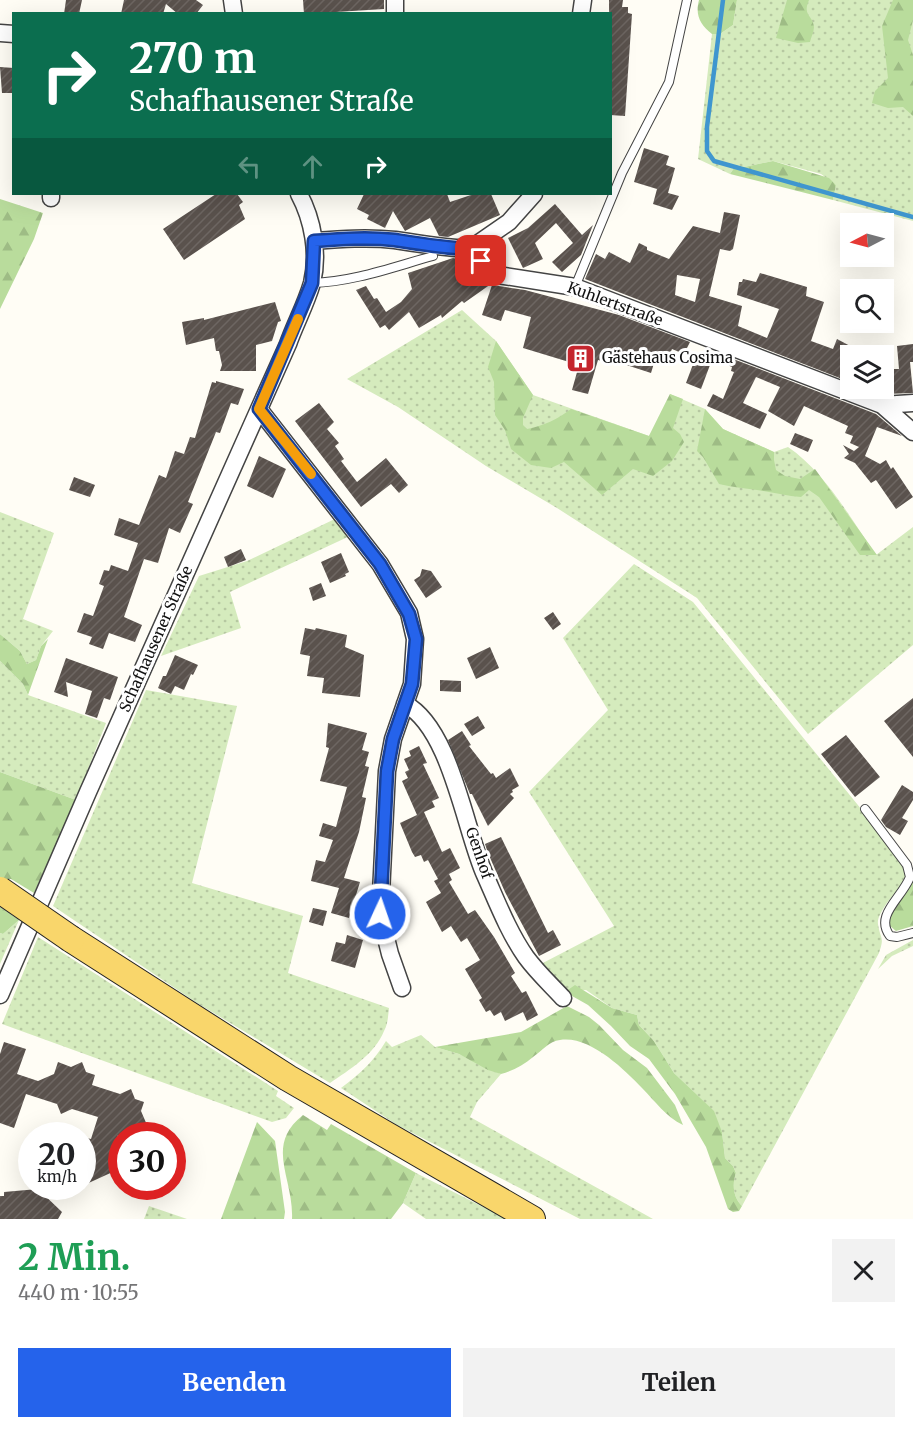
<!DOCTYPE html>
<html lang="de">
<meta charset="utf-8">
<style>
:root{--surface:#fff;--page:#f2f2f2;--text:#202124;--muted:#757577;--accent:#2563eb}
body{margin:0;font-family:Merriweather,serif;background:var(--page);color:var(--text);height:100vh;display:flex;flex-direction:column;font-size:22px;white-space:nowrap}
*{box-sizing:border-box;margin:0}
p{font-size:20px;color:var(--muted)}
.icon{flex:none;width:33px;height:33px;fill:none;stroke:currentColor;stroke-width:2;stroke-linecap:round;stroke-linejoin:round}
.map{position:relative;height:1219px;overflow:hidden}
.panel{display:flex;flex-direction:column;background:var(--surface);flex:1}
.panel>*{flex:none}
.top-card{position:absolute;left:12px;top:12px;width:600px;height:183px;border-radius:0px;box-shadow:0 6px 24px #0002;background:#0b6e4f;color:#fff;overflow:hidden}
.needle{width:39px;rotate:264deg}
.fabs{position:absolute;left:840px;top:213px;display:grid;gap:12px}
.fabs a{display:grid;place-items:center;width:54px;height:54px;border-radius:0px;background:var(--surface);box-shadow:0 6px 24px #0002;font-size:30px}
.speed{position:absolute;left:18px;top:1122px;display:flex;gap:12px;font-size:30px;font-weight:700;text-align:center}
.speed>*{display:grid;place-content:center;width:78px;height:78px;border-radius:50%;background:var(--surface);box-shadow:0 6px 24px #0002;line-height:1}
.speed small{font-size:15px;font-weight:400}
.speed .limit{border:9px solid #d22;background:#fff;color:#111}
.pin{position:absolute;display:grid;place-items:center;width:51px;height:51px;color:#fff;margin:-26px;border-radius:12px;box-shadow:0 3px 9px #0006}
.me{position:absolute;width:66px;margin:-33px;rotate:3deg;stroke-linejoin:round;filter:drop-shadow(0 0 4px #0008)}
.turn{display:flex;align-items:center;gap:21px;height:126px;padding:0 18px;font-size:27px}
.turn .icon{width:78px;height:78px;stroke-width:2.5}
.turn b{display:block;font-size:42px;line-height:51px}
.lanes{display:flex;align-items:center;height:57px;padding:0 18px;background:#0003;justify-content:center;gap:30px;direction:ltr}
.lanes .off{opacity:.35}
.round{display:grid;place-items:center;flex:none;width:63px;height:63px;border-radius:0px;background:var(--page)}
.summary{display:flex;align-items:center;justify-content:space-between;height:102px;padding:0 18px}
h1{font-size:36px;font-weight:700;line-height:45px;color:#1e9e55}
.action{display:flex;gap:12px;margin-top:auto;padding:12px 18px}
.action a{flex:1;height:69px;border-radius:0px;background:var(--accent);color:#fff;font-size:24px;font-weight:700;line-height:69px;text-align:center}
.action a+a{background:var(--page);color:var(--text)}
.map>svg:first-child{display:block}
.green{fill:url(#green-dots)}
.forest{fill:url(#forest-firs)}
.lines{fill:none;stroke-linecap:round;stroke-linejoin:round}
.stream{stroke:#3f96cf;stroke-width:4.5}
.building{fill:url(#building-hatch);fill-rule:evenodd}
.lane-casing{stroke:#444;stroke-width:10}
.street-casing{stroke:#444;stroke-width:19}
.primary-casing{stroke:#222;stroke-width:28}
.lane{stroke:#fff;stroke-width:8}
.street{stroke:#fff;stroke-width:16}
.primary{stroke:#f9d66b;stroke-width:26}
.primary-bridge-casing{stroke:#222;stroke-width:28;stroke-linecap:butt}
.primary-bridge{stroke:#f9d66b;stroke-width:26}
.route-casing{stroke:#184099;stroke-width:15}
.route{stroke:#2563eb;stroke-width:10}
.slow{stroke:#f59e0b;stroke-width:10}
.labels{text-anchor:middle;stroke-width:6;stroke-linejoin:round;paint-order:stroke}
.street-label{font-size:15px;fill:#111;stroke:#fff}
.poi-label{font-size:15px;fill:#111;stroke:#fff;text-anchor:start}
</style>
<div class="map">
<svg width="913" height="1219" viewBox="0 0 913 1219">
<defs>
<pattern id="green-dots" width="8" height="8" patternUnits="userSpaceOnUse" patternTransform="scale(1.5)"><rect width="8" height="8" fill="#d5ebbd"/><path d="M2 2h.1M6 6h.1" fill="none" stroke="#b6c8a1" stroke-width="1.8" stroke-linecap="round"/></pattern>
<pattern id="forest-firs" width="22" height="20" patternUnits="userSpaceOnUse" patternTransform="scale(1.5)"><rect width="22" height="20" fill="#b9dc9c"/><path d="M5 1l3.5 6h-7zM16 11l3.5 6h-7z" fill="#9ebc85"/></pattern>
<pattern id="building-hatch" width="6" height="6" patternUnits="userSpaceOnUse" patternTransform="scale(1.5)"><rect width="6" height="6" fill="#5a524d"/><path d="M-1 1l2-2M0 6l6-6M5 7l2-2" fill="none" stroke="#6d6662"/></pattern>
</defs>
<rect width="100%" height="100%" fill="#fffdf5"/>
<path class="green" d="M737,0H913V221L833,200L836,185L821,174L773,161L744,167L736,165L730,174L698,159L712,34H720L733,25Z
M462,310L496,341L533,395L649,436L670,394L705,409L723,429L774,452L788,447C825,472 851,519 876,555L913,527V645L808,734L697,598L557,508L486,466L398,407L347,379Z
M0,512L54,533L23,619L53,631L41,646L36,660L27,664L20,651L0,634Z
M339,517L352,535L230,592L241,628L161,656L199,576L247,561Z
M634,564L693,602L866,815L904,866L906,878L904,883C896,891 876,914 878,924C880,939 885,936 879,953L742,1206C733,1197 732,1184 736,1173L733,1166L725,1158L722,1132L703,1101L674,1073L654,1041L639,1025L637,1015L612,1008L586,990L565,992L539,965L614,926L529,792L608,710L563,638Z
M0,661L23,684L28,695L106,723L76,800L0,772Z
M146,690L237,706L192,883L303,916L288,973L389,1008C388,1016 388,1024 384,1031C375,1054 349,1070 330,1083L197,1003L53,906Z
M19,920L0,964V933L3,934Z
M38,937L278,1091L276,1096L294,1108L286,1118L272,1122L2,1024Z
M913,940V946L892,956L878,969L886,955Z
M421,1035L435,1047L459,1054L501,1074L477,1102L470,1117L653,1219H580L397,1125L341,1088C360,1074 374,1061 386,1041L392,1047Z
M416,1173L507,1219H426L403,1203Z
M149,1206L187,1219H144Z"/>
<path class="forest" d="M699,0H737L733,25L720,34H712C700,25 695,15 699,0Z
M787,0H809C802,16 813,15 814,27C814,32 811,37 810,42L798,43L776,38Z
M893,0H913V20L908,40L913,55V116L903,107L888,108L872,103L875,91L888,78L882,26Z
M773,161L829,178L836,185L833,200L730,174L736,165L744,167Z
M0,199L43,213L34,239L0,309Z
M496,341L533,395L523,418V425L527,429C543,426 558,419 571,409L649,436L670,394L683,399L673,428L680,434L684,442L672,461L653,476L633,469L602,495L564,462L551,468L531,465L511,449L505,430L495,415L494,382L488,367Z
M705,409L723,429L774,452V460L776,470L785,476L800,479L815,469L877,555H860L819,497L809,490L801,497C786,496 772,492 757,490C744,488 732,487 719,484L703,457L697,451Z
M0,634L20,651L27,664L36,660L41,646L48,639L28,695L23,684L0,661Z
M0,772L76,800L34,893L11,879L5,880L0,877Z
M913,879V926L896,931L890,926V916Z
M0,907L19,920L3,934L0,933Z
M575,985L612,1008L637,1015L639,1025L654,1041L674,1073L714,1111L722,1132L725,1158L733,1166L736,1173C732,1184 733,1197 742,1206L739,1211L733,1212L728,1209L706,1147L675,1094L649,1059L630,1046L611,1026L588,1005L565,992Z
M567,1006L589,1017L599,1025L623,1050L647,1068L675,1105L683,1125C666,1117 655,1101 642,1088C624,1069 589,1035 560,1040C549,1041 542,1051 533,1057C524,1065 512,1071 501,1074L488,1070L459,1054L435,1047L521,1032Z
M303,1115L327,1130L331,1124L416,1173L403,1203L391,1219H292C294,1178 264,1146 303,1115Z
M257,1122L275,1141L285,1212L284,1219H221Z"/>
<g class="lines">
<path class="stream" d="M723,0L707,127V151L714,161L913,217"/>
</g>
<path class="building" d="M66,0H82L79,14H64Z
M124,0H196L203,5L196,14H178L166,4L163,14H121Z
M303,0H384V9L304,14Z
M609,0H623L622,7H628V13L632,14L625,116L610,115Z
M0,67L14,68V93H2Z
M644,148L669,156L666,165L675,168L668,193L679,196L672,210L653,204L657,189L634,182Z
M216,194H237L243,202L239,205L245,219L184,260L163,229Z
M364,194H447L450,202L474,194H491L500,215L448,237L439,236L430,218L405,231L393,211L385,228L367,219L369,215L357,209Z
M555,204L582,235L593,225L581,255L562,272L552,262L573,243L556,223L535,243L543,259L523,268L508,238L528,228Z
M724,212L740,215L733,249L730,251L720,249L709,296L742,306L738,326L767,338L779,309L737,295L739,282H742L743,279L756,282L760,273L807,287L806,296L824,302L811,341L833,349L837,339L852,347L850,382L585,279L596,254L605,259L609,252L630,263L639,243L647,247V250L669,259L693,226L720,233ZM677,275L700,279L695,302L675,295Z
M453,258L458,259L476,280L480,277L491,284L464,303L462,301L442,318L441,315L419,328L409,312L389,330L385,325L380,328L356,290L366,286L374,299L377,298L386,312L401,302L412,289L408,273Z
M492,285L525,290L619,315L690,342L684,354L672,349L669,356L664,354L662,362L655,360L651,373L611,360L610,363L598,360L588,394L572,390L579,365L523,348L531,317L505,310L501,321L482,315Z
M275,302L281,321L278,322L272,341L256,345V371H220L222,365L219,351H216L214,338L186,345L182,322L204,318V320Z
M913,344V362H910L913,393L884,394L868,388H884V369H899L897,346Z
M728,357L876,414L902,436L877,427L865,456L880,464L886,460L891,469L893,467L913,497L896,509L876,480L871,483L855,463L844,458L849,454L843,445L854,451L859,447L850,443L853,436L845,433L848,426L804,406L794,426L768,411L780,387L756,377L743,403L767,414L760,429L707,406L713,394L723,399L734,372L731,371L732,367L725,364Z
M695,359L710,365L701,389L686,383Z
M216,381L244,389L238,405L231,403L220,433L216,432L188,502L193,504L180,533L169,528L158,563L144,559L124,617L142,625L135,642L109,633L103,649L89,644L92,637L77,632L84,613L93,616L104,586L99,584L104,570L109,571L111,565L128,571L138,543L114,535L119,518L139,525L159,475L166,478L175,451L184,454L190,437L195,438L212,382L216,383Z
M319,403L334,422L327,429L339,443L335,446L344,459L341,461L357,482L386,458L408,485L399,493L391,484L361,507L295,421Z
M795,433L813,440L808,452L790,444Z
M259,456L286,469L273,498L247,486Z
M74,477L95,485L90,497L69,490Z
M241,549L246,560L228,567L224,557Z
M341,553L349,572L345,574L346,576L330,583L321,562Z
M422,569L431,571L442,587L426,598L414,580L420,576Z
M321,583L326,596L313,601L309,588Z
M553,612L561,624L553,630L544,618Z
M305,628L315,630L316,628L347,635L345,647L364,655L360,697L322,693L324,678L307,676L310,656L300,654Z
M490,647L499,668L476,679L467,658Z
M175,655L198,665L193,675L191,674L184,690L175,686L171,694L158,688L163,676H166Z
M66,658L118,677L110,700L104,698L97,718L85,714L92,691L66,682L68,697L54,692Z
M440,680L461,681V692L440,691Z
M913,698V757L884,721Z
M478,716L485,728L472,736L464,724Z
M328,723L367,733L362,750L369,752L365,766L369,767L362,797L366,798L359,832L344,878L360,882L349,918L331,913L339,888L311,881L316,860L325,862L333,840L319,836L323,823L336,827L347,787L320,781L329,748L326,747Z
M462,731L471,745L469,746L491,774L493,773L496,778L510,768L519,786L512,790L513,792L510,794L514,798L488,826L472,794H470L448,740Z
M846,735L880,777L855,797L821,754Z
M419,746L427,763L423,764L439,798L432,801L435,807L424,812L442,852L450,848L460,868L449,874L452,880L449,882L468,914L475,910L494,937L515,973L511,976L522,993L526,991L538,1015L527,1021L523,1012L505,1021L501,1012L494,1016L490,1010L486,1012L479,1000L482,998L465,969L480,960L467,938L461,942L451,926L442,932L426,902L441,893L434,881L438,879L428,860L424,862L421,855L415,857L412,852L400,823L417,815L402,781L408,778L405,772L409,770L404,759L411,756L409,751Z
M902,785L913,792V800L902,818L908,821L900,835L886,827L881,820Z
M501,837L548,933L553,930L561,945L539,956L505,892L488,853L485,844Z
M313,908L327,911L323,926L309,922Z
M347,935L363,940L355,968L331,961L336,942L345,944Z
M4,1042L26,1049L17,1074L38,1081L54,1074L58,1062L71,1067L82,1062L86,1072L95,1075L92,1085L120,1094L131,1089L135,1099L144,1102L141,1111L147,1125L134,1130L133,1136L118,1135L111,1157L117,1170L82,1186V1137L91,1139L98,1117L72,1109L61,1114L57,1104L26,1094L14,1128L0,1123V1054Z
M38,1189L62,1212L58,1219H0V1196H4V1192Z"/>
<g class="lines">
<defs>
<path id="lane" d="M312,283C353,282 393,267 433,256
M575,287L622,173L669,82L687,0
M865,809L907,865L910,877C902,898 874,915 890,936L897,937L913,933"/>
<path id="street" d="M232,0L234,14
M395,0V14
M581,14L583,0
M0,33L14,34
M51,198V194
M314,241C341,239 368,237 395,240C420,244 445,248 470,249L492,274L575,287L882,405L913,403
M470,249L509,222L534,194
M882,405L913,432
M259,409L380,564L409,613L415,639L412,684L393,739L387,771L380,914L390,954L402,988
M405,704C451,728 465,831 485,875C497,902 509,933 526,957C537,972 551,985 563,998
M0,995L88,792L288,344C295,324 306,304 312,283C319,254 313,220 299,194"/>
<path id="primary" d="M71,939L288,1078L532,1219"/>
</defs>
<use href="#lane" class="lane-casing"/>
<use href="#street" class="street-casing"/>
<use href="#primary" class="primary-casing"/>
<use href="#lane" class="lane"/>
<use href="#street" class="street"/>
<use href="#primary" class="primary"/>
<defs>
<path id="primary-bridge" d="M0,890L71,939"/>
</defs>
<use href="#primary-bridge" class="primary-bridge-casing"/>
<use href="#primary-bridge" class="primary-bridge"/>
</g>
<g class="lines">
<defs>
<path id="route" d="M380,914L387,771L393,739L412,684L416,639L409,614L380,564L259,409L312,283L314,241C341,239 368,237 395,240C420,244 444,248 470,249L481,261"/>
</defs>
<use href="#route" class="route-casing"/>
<use href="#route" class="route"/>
<path class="slow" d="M298,319L259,409L311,474"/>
</g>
<defs>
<symbol id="building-square" viewBox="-11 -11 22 22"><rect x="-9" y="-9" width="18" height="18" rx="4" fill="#c4262e" stroke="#fff"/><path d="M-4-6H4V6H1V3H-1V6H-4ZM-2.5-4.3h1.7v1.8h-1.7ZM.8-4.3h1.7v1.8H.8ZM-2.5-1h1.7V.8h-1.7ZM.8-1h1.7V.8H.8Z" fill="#fff"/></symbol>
</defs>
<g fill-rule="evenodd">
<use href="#building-square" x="564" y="342" width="33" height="33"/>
</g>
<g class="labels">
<g class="street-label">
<text transform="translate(615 304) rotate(20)" y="5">Kuhlertstraße</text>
<text transform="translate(156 639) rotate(-66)" y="5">Schafhausener Straße</text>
<text transform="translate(479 853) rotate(71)" y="5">Genhof</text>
</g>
<g class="poi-label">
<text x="602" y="363">Gästehaus Cosima</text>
</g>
</g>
</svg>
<div class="fabs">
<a><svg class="needle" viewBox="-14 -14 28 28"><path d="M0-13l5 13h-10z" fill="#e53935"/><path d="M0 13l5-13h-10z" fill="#757577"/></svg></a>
<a><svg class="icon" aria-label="search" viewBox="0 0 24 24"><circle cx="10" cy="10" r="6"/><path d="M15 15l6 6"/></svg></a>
<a><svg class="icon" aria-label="layers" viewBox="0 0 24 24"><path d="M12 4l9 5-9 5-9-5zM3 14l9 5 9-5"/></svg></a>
</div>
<div class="speed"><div>20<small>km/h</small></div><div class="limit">30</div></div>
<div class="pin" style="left:481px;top:261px;background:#d93025"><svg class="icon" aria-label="arrive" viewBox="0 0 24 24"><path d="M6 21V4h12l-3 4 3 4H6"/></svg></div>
<svg class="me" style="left:380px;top:914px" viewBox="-20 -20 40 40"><circle r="17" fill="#2563eb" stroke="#fff" stroke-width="3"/><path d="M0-11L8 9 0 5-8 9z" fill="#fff"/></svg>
<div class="top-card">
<div class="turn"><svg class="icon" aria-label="right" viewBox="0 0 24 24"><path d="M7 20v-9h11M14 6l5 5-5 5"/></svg><div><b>270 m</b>Schafhausener Straße</div></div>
<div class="lanes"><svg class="icon off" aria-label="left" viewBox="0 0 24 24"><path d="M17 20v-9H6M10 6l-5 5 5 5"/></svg><svg class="icon off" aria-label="ahead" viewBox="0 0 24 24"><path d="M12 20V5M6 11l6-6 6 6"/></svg><svg class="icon" aria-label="right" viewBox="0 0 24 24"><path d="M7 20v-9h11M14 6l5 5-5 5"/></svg></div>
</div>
</div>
<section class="panel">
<div class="summary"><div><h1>2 Min.</h1><p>440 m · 10:55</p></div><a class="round"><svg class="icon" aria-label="close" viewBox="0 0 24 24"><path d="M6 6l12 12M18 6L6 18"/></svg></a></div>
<div class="action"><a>Beenden</a><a>Teilen</a></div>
</section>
